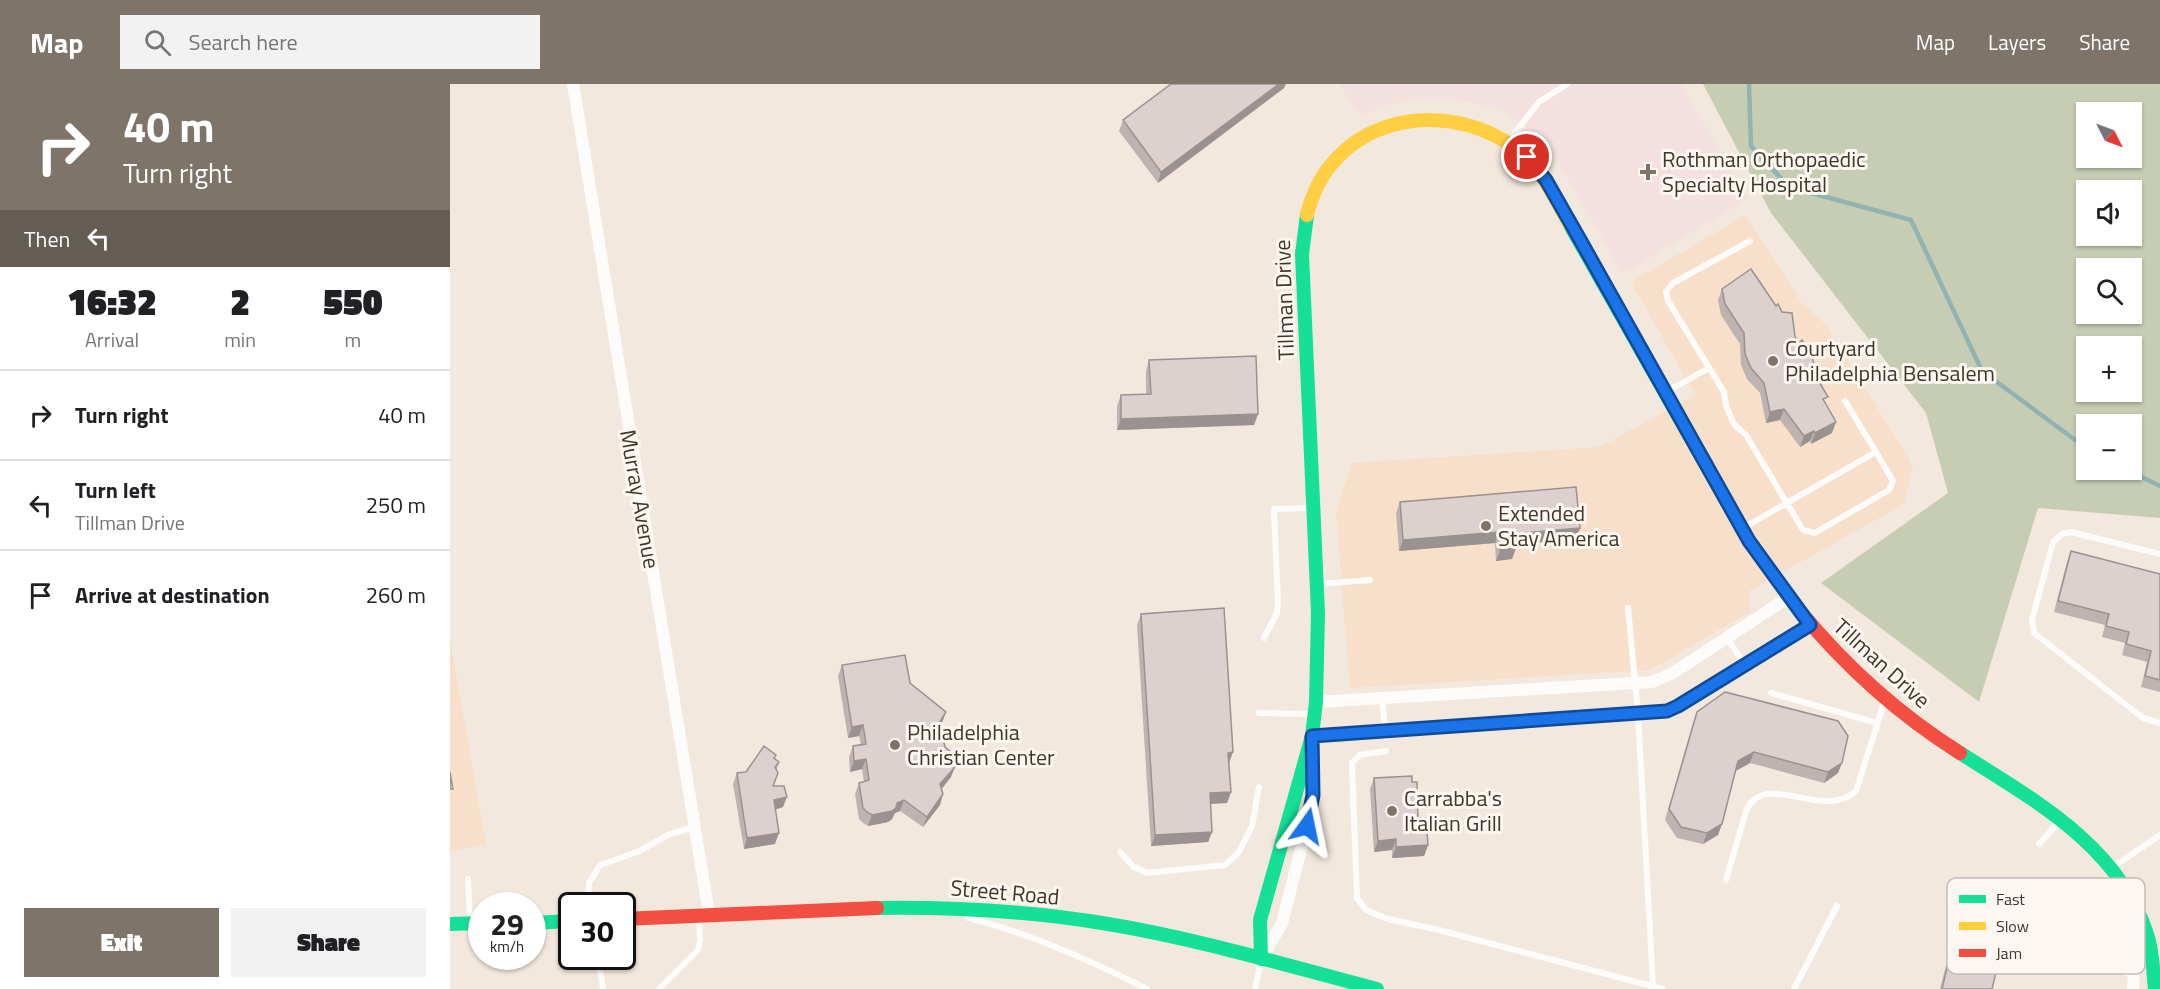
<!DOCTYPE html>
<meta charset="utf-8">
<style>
:root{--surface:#fff;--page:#f2f2f2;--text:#202124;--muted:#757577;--line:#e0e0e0;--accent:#7f746a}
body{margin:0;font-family:"Titillium Web",sans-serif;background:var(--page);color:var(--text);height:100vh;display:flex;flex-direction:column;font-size:22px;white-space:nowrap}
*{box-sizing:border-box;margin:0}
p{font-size:20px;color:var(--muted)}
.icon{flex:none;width:33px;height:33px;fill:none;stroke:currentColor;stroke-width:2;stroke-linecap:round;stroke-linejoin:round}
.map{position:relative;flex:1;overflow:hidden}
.side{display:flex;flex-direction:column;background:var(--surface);width:450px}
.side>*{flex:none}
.banner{background:#7f746a;color:#fff;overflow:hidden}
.needle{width:39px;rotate:132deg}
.fabs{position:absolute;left:1626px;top:18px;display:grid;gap:12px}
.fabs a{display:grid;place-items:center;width:66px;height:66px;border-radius:0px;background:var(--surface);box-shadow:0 2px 4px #0004;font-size:30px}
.speed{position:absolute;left:18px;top:808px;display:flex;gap:12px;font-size:30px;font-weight:700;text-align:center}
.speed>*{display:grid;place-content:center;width:78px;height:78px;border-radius:50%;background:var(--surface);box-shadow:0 2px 4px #0004;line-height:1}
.speed small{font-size:15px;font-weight:400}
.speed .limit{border:3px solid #111;border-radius:9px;background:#fff;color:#111}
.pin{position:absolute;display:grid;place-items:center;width:51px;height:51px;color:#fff;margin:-26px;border:3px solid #fff;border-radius:50%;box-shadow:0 2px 6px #0007}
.me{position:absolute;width:66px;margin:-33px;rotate:12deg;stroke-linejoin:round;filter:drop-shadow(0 0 4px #0008)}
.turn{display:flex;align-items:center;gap:21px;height:126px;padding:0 24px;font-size:27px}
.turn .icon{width:78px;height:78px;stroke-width:2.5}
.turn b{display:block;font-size:42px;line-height:51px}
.then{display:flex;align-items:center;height:57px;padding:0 24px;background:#0003;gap:12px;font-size:22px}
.eta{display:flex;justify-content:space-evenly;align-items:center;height:102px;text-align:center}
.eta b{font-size:36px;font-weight:800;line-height:42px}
.action{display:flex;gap:12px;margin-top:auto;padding:12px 24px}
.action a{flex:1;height:69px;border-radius:0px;background:var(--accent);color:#fff;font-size:24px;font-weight:800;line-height:69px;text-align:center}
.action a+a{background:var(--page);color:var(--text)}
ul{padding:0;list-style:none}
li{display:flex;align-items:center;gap:18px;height:90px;padding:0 24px;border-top:2px solid var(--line)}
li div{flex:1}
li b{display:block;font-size:22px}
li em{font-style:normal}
header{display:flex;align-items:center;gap:36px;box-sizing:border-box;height:84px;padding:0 30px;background:var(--accent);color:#fff}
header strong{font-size:28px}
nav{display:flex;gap:33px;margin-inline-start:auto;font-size:21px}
.search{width:420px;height:54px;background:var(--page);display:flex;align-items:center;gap:15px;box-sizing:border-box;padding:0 21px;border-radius:0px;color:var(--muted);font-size:22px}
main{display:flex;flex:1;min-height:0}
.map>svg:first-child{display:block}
.built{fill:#f7dfca}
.medical{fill:#f4e0de}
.forest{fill:#c7cdb3;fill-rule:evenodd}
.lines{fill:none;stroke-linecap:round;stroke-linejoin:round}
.stream{stroke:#90b3b3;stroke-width:4.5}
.lane{stroke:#fdfcfa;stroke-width:6}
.street{stroke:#fdfcfa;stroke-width:12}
.fast{stroke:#16e098;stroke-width:14}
.slow{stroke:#ffcf43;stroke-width:14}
.jam{stroke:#f24e42;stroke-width:14}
.wall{fill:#bdb4b1}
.shaded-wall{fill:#9a9290}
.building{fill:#dcd1ce;stroke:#9a9290;stroke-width:1.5}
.route-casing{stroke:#114b97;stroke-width:15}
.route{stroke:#1a73e8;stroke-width:10}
.poi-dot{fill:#7f746a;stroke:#fdf7f2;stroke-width:2}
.labels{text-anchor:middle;stroke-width:6;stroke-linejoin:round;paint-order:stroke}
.poi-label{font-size:22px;fill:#41362c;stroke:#fdf7f2;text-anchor:start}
.street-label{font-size:22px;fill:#41362c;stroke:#fdf7f2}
.key{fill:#fdf7f2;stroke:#c5bdb7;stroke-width:1.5}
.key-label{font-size:16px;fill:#41362c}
</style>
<header>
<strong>Map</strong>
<div class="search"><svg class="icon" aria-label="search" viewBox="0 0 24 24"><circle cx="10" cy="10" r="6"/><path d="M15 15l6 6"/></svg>Search here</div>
<nav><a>Map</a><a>Layers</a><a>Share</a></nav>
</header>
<main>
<section class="side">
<div class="banner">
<div class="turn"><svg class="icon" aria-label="right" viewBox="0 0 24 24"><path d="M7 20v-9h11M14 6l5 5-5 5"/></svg><div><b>40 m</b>Turn right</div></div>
<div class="then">Then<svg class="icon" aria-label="left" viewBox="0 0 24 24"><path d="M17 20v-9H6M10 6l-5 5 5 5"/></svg></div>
</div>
<div class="eta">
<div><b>16:32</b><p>Arrival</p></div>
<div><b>2</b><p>min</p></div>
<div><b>550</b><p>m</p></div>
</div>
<ul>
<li><svg class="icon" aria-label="right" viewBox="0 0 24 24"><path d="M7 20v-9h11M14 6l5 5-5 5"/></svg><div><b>Turn right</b></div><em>40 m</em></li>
<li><svg class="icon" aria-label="left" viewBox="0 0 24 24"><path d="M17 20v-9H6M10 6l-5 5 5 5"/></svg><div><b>Turn left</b><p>Tillman Drive</p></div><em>250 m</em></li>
<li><svg class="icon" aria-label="arrive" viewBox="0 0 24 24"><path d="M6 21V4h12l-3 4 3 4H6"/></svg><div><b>Arrive at destination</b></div><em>260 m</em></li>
</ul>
<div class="action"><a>Exit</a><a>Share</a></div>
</section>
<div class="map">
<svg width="1710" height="905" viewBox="0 0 1710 905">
<rect width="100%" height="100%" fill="#f3e8dd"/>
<path class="built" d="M1296,131L1351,218L1377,242L1463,382L1454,420L1299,507L1300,528L1200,586L900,604L886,428L902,379L1150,363L1245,311L1181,198Z
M0,556L36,760L0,767Z"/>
<path class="medical" d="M889,0H1231L1297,115L1173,190L1106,74L1084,49L1058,30L1044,23L1002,15H963L933,22L912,33Z"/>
<path class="forest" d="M1253,0H1710V434L1588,424L1529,618L1371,499L1498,409L1476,329L1321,129ZM1636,28H1682V74H1636ZM1636,106H1682V152H1636ZM1636,184H1682V230H1636ZM1636,262H1682V308H1636ZM1636,340H1682V386H1636Z"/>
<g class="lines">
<path class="stream" d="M1299,0L1301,62L1339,103L1461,136L1532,287L1636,364
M1677,386L1710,402"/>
<path class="lane" d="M1059,56L1089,18L1117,0
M1216,308L1259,284
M1395,317L1426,368
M1293,444L1426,368L1443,397L1439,406L1365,449L1353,446L1296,351L1284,340L1276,322L1274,308L1218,217L1216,208L1223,199L1300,157
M1710,470L1621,448L1612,450L1603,458L1582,536L1584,549L1693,634L1710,639
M870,500L920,496
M1178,524L1188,629L1203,902
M814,554L827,529L828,520L824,425L862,424
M1277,554L1295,581
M1321,609L1427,639
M932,615L936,653
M809,629L863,630
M936,667L910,671L902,679L907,814L916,826L938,835L989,846L1213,905
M1589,760L1609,738
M670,768L684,783L697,789L775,781L789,768L802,742L809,703
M1663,783L1710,751
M18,795L20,836
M1276,796L1296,727C1315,684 1371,738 1406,707L1434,619
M138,822L139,799L150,781L187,768L220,750L244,743
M518,834C580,849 639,876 697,905
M148,873L153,905
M1667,887L1684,890
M209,905L248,866L250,856L249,832
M805,905L811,876
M1344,905L1387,822"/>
<path class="street" d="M123,0L259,830
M866,618L1202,598L1223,589L1339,513
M1672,810L1685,872L1683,905
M812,874L832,839L862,722V652L1217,627L1228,622L1360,541"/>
<path class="fast" d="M1120,141L1299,457L1349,526
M1510,669C1584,716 1669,762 1697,850C1703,867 1703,888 1705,905
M427,824C504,823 581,827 658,840C749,855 838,882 927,905
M82,839L122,837
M0,840L32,839
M811,875L810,836L862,652L866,618L868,529L852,170L857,131"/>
<path class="slow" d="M857,131C879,37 986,11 1061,61C1090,80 1103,112 1120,141"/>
<path class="jam" d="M1349,526C1396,583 1448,630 1510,669
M172,835L427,824"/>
</g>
<path class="wall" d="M834,4L708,99L669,47L673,36Z
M1272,205L1345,253L1362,286L1375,319L1382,349L1361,360L1360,357L1350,363L1330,336L1316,339L1310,309L1297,295L1291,281L1290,260L1271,231L1268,216Z
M699,276L808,330L804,341L667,346V322L671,311L696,310V287Z
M950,418L1130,444L1126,455L1065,460L1066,464L1062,475L1046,477L1045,459L949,467L946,429Z
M1621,467L1710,490V608L1691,603L1697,578L1672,571L1675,559L1652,553L1655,541L1604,528L1617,478Z
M691,530L779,679L781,708L777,719L760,720L762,748L758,758L701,762L687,541Z
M392,581L460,599L492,639L484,654L501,693L492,705L493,710L490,721L473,743L450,727L445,729L442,735L438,738L418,742L413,739L409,735L405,710L409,699L414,698L412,685L400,688L399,673L403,662L411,661L409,652L398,654L388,592Z
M1247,628L1388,689L1374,699L1300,679L1285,687L1268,751L1253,760L1227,754L1215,736L1243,639Z
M324,675L329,678L327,685L323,702L333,723L325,726V760L294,765L283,700L287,689L296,688Z
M924,694L968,734L978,761L974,772L942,774V766L924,768L920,705Z
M1504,855L1542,905H1490L1500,866Z"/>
<path class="shaded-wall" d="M829,0H836L834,4L708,99L711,88Z
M1334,325L1330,336L1316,339L1320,328Z
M808,330L804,341L667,346L671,335Z
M1386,338L1382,349L1361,360L1365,349Z
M1364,347L1360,357L1350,363L1354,352Z
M1130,444L1126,455L1060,461L1064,450Z
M1049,448L1045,459L949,467L953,456Z
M1066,464L1062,475L1046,477L1050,466Z
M496,628L492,639L480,658L484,647Z
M413,641L409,652L398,654L402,643Z
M783,668L779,679L778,669Z
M1304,668L1300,679L1284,688L1288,677Z
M416,675L412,685L400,688L404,677Z
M1392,679L1388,689L1374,699L1378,688Z
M505,683L501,693L486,711L490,700Z
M781,708L777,719L756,720L760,709Z
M493,710L490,721L473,743L477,733Z
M337,713L333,723L320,727L324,716Z
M454,716L450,727L445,729L442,735L438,738L418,742L422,731Z
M1272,740L1268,751L1253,760L1257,749Z
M762,748L758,758L701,762L705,751Z
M329,749L325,760L294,765L297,754Z
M946,755L942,766L924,768L928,757Z
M978,761L974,772L942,774L946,763Z"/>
<path class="building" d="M721,0H829L711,88L673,36Z
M1301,185L1326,222L1328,220L1332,228L1342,229L1345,253L1349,259L1352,256L1361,270L1364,280L1360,282L1378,313L1373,315L1386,338L1365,349L1364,347L1354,352L1334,325L1320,328L1314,299L1301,284L1295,270L1294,249L1275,220L1272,205Z
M806,272L808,330L671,335V311L701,310L699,276Z
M1126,403L1130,444L1064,450L1066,464L1050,466L1049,448L953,456L950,418Z
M1621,467L1710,490V596L1695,592L1701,567L1676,560L1679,548L1656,542L1659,530L1608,517Z
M774,524L783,668L778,669L781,708L760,709L762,748L705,751L691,530Z
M455,571L460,599L496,628L484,647V654H493L495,663L502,669L505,683L490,700L493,710L477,733L454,716L447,719L446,724L442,727L422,731L417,728L413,724L409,699L419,696L416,675L404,677L403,662L416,660L413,641L402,643L392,581Z
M1275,608L1388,637L1398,652L1392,679L1378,688L1304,668L1288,677L1272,740L1257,749L1231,743L1219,725L1247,628Z
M314,662L326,671L324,674L329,678L325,683L328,689L323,702H334L337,713L324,716L329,749L297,754L287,689L296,688Z
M0,688L3,705H0Z
M962,692V698H967L968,734H976L978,761L946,763V755L928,757L924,694Z
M1504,855L1551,868L1542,905H1492Z"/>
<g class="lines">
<defs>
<path id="route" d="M857,742L863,711L862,652L1217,627L1228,622L1360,541L1299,457L1133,161L1096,96L1077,73"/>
</defs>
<use href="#route" class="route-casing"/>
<use href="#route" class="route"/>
</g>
<g class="poi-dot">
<path d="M1195 79h6v6h6v6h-6v6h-6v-6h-6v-6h6z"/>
<circle cx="1323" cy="277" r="6"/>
<circle cx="1036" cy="442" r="6"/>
<circle cx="445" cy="661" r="6"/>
<circle cx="942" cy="727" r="6"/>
</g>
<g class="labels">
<g class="poi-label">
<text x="1212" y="83">Rothman Orthopaedic<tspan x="1212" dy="25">Specialty Hospital</tspan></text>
<text x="1335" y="272">Courtyard<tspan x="1335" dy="25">Philadelphia Bensalem</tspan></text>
<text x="1048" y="437">Extended<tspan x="1048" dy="25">Stay America</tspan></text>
<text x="457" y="656">Philadelphia<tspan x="457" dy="25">Christian Center</tspan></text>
<text x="954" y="722">Carrabba's<tspan x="954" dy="25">Italian Grill</tspan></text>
</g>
<g class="street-label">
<text transform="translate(834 216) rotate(-92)" y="8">Tillman Drive</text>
<text transform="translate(190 415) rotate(80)" y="8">Murray Avenue</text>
<text transform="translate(1432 579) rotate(42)" y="8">Tillman Drive</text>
<text transform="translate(555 808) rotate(5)" y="8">Street Road</text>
</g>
</g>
<rect x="1497" y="794" width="198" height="96" rx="9" class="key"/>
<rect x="1509" y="811" width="27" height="8" fill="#16e098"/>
<rect x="1509" y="838" width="27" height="8" fill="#ffcf43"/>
<rect x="1509" y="865" width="27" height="8" fill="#f24e42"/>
<g class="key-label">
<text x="1546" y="821">Fast</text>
<text x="1546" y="848">Slow</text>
<text x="1546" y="875">Jam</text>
</g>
</svg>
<div class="fabs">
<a><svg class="needle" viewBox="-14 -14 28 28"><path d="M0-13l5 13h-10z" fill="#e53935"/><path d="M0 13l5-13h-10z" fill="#757577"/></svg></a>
<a><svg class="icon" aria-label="sound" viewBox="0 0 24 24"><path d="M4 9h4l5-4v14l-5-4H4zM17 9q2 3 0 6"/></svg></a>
<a><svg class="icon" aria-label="search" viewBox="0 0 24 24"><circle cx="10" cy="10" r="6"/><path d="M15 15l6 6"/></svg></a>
<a>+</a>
<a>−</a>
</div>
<div class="speed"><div>29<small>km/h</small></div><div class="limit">30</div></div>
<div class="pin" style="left:1077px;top:73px;background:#d93025"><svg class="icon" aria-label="arrive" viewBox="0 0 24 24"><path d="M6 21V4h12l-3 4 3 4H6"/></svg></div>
<svg class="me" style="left:857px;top:742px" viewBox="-20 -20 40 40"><path d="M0-17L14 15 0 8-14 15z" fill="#1a73e8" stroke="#fff" stroke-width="4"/></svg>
</div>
</main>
